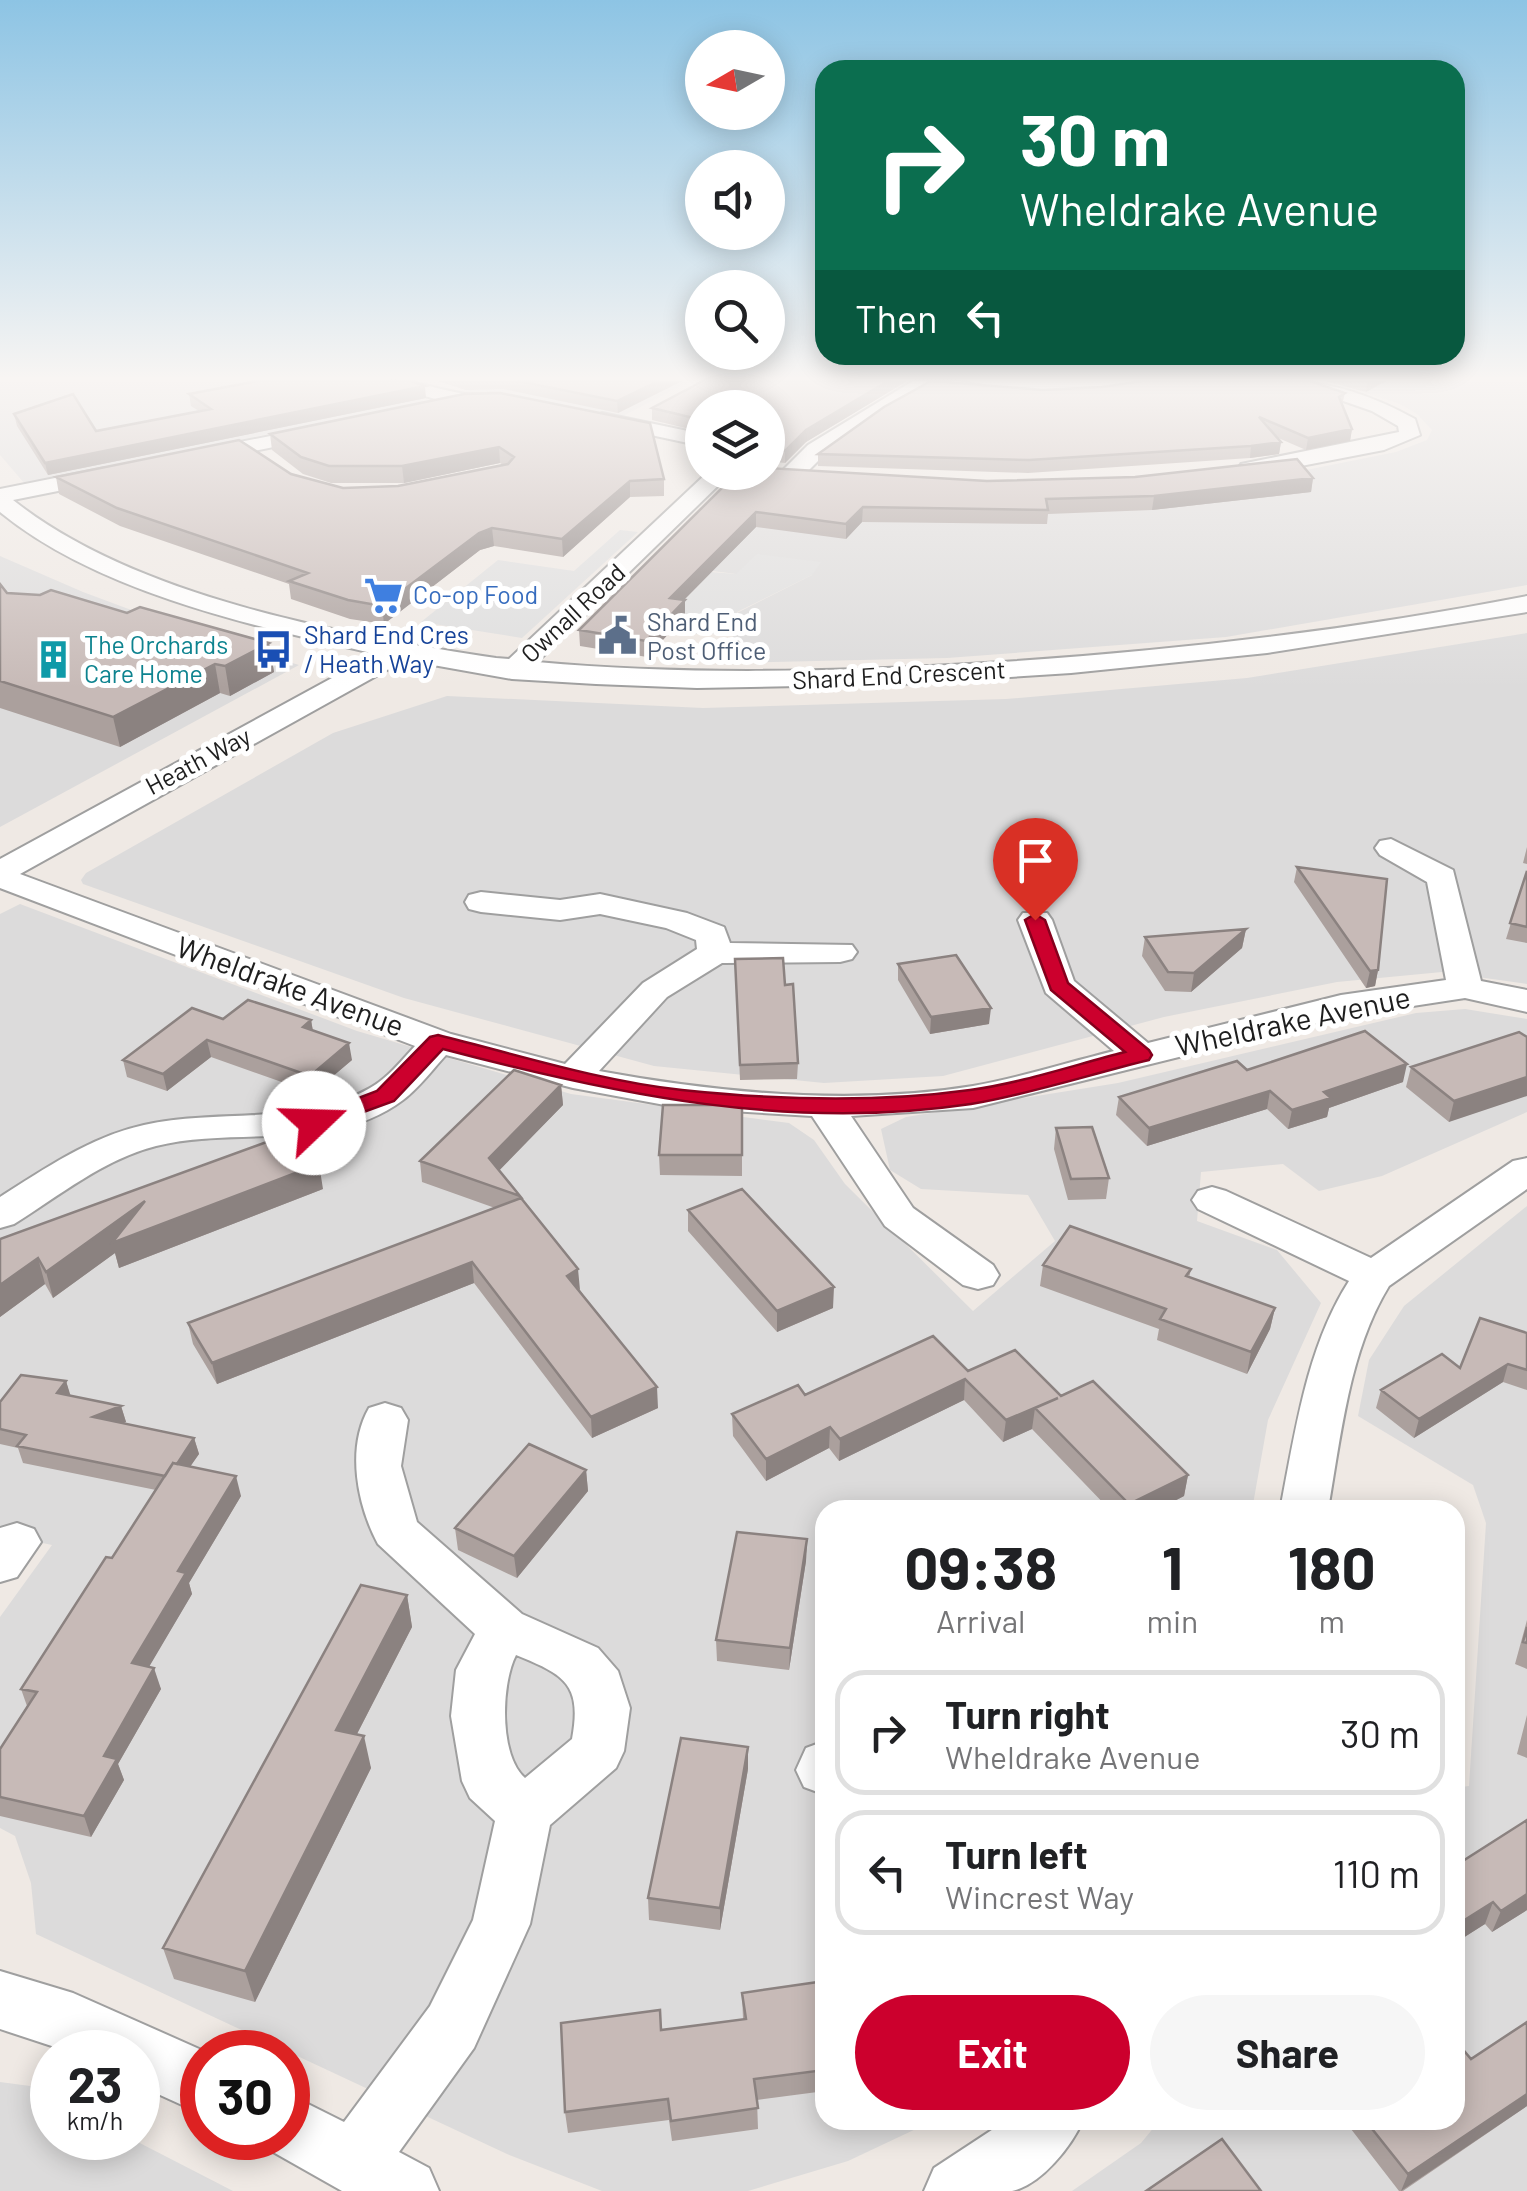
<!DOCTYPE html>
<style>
:root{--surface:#fff;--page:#f6f6f6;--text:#202124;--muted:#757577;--line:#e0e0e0;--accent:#cc002d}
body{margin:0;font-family:Barlow,sans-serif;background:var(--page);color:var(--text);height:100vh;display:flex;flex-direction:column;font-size:38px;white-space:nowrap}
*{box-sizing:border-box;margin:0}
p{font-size:32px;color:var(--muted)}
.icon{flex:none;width:55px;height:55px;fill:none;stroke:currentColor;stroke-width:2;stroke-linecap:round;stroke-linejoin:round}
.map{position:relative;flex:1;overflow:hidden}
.sheet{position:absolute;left:815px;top:1500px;width:650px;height:630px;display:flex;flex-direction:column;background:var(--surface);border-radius:30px;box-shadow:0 5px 25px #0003}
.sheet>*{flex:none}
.hud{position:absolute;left:815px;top:60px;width:650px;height:305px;border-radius:30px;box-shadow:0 5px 25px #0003;background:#0b6e4f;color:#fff;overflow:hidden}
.needle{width:65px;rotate:261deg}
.buttons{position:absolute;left:685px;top:30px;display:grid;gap:20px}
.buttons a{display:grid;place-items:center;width:100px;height:100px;border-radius:50%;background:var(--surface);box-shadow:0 5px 25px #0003;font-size:50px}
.speed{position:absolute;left:30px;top:2030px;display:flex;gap:20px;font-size:50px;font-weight:700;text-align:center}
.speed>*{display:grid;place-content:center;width:130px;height:130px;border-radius:50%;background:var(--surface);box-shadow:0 5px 25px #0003;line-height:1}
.speed small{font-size:25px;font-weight:400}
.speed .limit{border:15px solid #d22;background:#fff;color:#111}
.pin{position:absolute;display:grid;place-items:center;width:85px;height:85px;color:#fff;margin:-102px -42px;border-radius:50% 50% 50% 0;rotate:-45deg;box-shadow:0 0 10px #0007}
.pin .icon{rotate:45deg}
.me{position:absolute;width:110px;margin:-55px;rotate:69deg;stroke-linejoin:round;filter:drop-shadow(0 0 8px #0008)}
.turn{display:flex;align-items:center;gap:35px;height:210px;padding:0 40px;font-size:45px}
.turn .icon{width:130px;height:130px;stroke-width:2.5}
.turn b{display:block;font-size:70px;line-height:85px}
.then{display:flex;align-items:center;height:95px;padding:0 40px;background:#0003;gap:20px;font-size:38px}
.eta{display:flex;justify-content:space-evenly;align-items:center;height:170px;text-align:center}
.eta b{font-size:60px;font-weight:700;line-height:70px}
.button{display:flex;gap:20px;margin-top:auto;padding:20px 40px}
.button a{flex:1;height:115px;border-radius:60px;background:var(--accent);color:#fff;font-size:40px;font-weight:700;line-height:115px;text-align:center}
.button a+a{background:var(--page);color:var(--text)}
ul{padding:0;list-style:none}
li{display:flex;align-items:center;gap:30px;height:125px;margin:0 20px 15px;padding:0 20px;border:5px solid var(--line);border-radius:30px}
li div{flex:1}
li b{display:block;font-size:38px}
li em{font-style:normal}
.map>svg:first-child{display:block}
.residential{fill:#dcdbdb}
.parking{fill:#dedede}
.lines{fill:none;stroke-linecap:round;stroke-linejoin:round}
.street-casing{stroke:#9f9f9f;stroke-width:4}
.street{fill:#fff;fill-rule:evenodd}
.wall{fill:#aba09d}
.shaded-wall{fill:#8b8280}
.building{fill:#c7bab7;stroke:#8b8280;stroke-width:2.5}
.route{fill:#cc002d;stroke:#85001d;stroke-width:2.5}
.labels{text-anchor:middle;stroke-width:10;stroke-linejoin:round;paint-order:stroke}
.far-shop-label{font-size:25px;fill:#366cbe;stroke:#fff;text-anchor:start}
.far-street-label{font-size:25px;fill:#1e1e1e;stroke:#fff}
.far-service-label{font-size:25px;fill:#4e5e75;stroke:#fff;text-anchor:start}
.far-transit-label{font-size:25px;fill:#164399;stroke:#fff;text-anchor:start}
.far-culture-label{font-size:25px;fill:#0d838f;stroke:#fff;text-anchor:start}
.street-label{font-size:30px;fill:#1e1e1e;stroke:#fff}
</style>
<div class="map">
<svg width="1527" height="2191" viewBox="0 0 1527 2191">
<rect width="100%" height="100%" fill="#efe9e4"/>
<path class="residential" d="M0,381H380L407,390L425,402L25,484L0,455Z
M491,381H690L621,417L462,393Z
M1328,381H1527V585L1226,637L947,658L728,663L737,613L812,575L736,574L650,563L730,487L878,490L1291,473L1396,452L1427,440L1432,430L1417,414L1400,404Z
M0,556L83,592L185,630L299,665L0,827Z
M1527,633V984L1442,972L1337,982L1164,1017L943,1076L824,1083L654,1066L404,998L83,884L81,880L86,873L333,733L447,696L703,708L1006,699L1247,678Z
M20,904L357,1031L571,1094L789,1123L814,1140L845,1184L973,1311L1055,1241L1028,1195L921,1189L890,1170L881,1129L906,1117L1118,1083L1416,1013L1465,1009L1527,1019V1112L1382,1176L1319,1191L1283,1164L1201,1172L1197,1221L1277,1250L1321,1303L1268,1420L1252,1510H825V2120H935L848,2161L748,2191H602L507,2154L36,1934L31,1883L15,1836L0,1828V1617L52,1545L0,1534V914Z
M1527,1206V2191H1072L1141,2143L1160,2120H1455V1788L1469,1786L1486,1523L1473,1485L1358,1416L1369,1360L1404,1306Z
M0,2082L30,2086L52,2097V2138H130L233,2191H0Z"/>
<path class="parking" d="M620,530L638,532L522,638L421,622L498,560L574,571Z
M757,554L821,562L812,575L737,612L734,634H693L663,629L670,614L711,572L736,574Z"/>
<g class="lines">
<defs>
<path id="street" d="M391,381C422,381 437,390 466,394C482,396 501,389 514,400C494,417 411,397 391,381Z
M913,381H958L987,387L990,391L980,397L930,388L824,455L800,479H784L781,474L784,469L808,445Z
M1286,381C1332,381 1375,397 1415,419L1420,435L1384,450L1249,476L1241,474L1238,469L1241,464L1399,432L1398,426L1372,411Z
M602,413L702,434V446L595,423L592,419Z
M321,426L331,432L328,436L199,462L188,456L199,450Z
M105,468L113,470L116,475L113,480L13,500C136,598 344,635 496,658L509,659L708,472H732L537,662C681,675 825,672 969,664C1157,653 1343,632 1527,596V612L1267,653L1071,673L901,684L697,688L596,684L512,679L405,660L20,874L451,1034L565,1064L643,983L697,949L696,940L666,928L600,914L560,920L481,912L469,909L465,902L469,895L481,892L560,900L600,894L687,913L724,927L730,943L852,945L857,952L852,959L840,962L722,963L667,997L599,1071C719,1093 851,1106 973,1086C1020,1078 1068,1062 1114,1051L1046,993L1018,920L1023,913H1047L1052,920L1074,981L1148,1043L1341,995L1446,980L1427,882L1380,855L1375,848L1380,841L1391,839L1453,870L1481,981L1527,990V1012L1465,998L1341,1017L973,1108L851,1116L913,1208L993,1265L999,1275L993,1285L978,1289L963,1285L885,1226L812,1116L681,1108L573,1088L446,1055C432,1070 420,1087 403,1100C333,1153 235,1126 156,1146C104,1159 59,1196 14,1224L0,1228V1197C46,1168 90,1137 144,1125C218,1108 302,1127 370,1088C388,1078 401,1061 415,1046L0,888V859L376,654C254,626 99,593 0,512V489Z
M1527,1158V1189L1389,1286C1349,1351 1341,1436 1328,1510H1280C1295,1434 1306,1348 1349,1281L1198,1209L1192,1200L1198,1191L1212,1187L1226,1191L1371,1258L1513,1161Z
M385,1403L401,1408L408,1420L401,1466L417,1522L522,1614L598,1648L618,1671L630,1708L624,1751L616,1768L550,1825L530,1924L474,2048L399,2152L429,2168L439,2191H342L266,2148L261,2138H288V2094L344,2122L430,2006L473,1920L495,1821L470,1798L462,1781L451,1716L456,1670L475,1634L378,1544C357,1505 346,1448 369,1408ZM516,1655C565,1675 582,1684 572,1739L525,1778C499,1756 501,1684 516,1655Z
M17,1523L34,1529L41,1542L17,1577L0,1582V1528Z
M825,1741V1793L823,1794L804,1787L796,1770L806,1748Z
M0,1971L73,1993L206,2052H202V2114L138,2085V2052H70L0,2029Z
M1007,2120H1083C1072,2146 1041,2185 1012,2191C986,2191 952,2191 924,2191L934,2168Z"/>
</defs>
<use href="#street" class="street-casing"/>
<use href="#street" class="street"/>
</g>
<path class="wall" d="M437,381H682L618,413L503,389L466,390Z
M703,381H907L806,442L785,463L768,461V463V408H702V432L652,420V408Z
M1325,381H1386L1366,392Z
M1102,387L1345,393L1342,405L1352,429L1350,441L1306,450L1276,437L1281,442L1279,454L1250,458L1028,473L818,466V454L1043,390Z
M189,394L426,398L48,475L17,426L14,414L96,431L199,411L191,406Z
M464,394L664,479V496L630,497L563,557L494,546L480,550L384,624L350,619L291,599L289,584L120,526L59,494L56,477L291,474L343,488L398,486L503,465L500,463L404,483H331L303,474L272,450L270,434Z
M738,472L987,481L1313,478L1311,492L1152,510L1048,514L1047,524L862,522L846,539L756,527L684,600L685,616L647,657L580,646L579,630Z
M0,584L7,593L127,613L269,643L274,672L230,696L220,693L120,747L0,708Z
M1527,847V864L1523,863Z
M1297,867L1378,970L1375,986L1366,988L1294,882Z
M1527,871V943L1506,939Z
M1246,929L1242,948L1191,992L1165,991L1142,956L1145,937Z
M735,959L785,985L798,1063L797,1079L740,1080Z
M898,964L989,1024L930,1034L898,980Z
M223,1019L311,1020L313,1031L352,1060L313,1093L211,1057L167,1091L127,1077L123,1060Z
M1519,1032L1449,1122L1406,1087L1411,1067Z
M1247,1070L1403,1082L1329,1108L1327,1117L1288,1129L1267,1109L1147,1146L1116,1115L1119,1097Z
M561,1085L563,1105L499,1170L520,1196L580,1290L658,1408L592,1438L474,1283L217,1384L193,1344L188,1323L495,1208L422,1182L420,1161Z
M742,1105V1176L660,1175L659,1155Z
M1056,1128L1109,1178L1106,1199L1068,1200L1054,1149Z
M323,1189L119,1268L115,1253L53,1298L45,1284L0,1317V1239Z
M688,1210L833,1308L777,1332L688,1231Z
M1043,1265L1191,1269L1189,1278L1275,1308L1270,1329L1247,1374L1157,1340L1159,1329L1040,1286Z
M1527,1333V1390L1503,1382L1414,1438L1376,1408L1381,1390L1460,1368Z
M968,1371L1061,1396L1188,1475L1184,1496L1157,1510H1110L1032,1429L1003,1442L964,1400L839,1461L829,1448L766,1481L733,1436L732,1414L805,1395Z
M66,1381L70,1396L121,1406L126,1422L122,1423L194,1438L199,1454L190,1466L241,1496L189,1583L192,1594L149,1666L161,1689L118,1764L124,1780L91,1837L0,1816V1749L27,1706L21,1689L112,1558L156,1490L23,1463L18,1448L0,1444V1402Z
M586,1470L588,1491L517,1578L458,1550L455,1528Z
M807,1539L806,1561L789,1670L717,1661L716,1640Z
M407,1595L412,1627L357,1734L371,1768L255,2002L174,1979L163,1948Z
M1527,1620V1669L1515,1664Z
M1527,1715V1758L1517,1754Z
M748,1769L720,1930L649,1920L648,1898Z
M1527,1820V1910L1492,1932L1485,1924L1455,1943V1860L1458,1864Z
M825,1981V2091L757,2100L758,2129L672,2141L669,2120L568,2133L565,2112L661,2030L743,2019L742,1993Z
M1527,2022V2106L1403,2191H1399L1344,2120H1455L1471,2059Z"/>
<path class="shaded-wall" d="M658,381H682L618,413L617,401Z
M888,381H907L806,442L785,463V451L806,430Z
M1368,381H1386L1366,392Z
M425,386L426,398L48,475L45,463Z
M1352,429L1350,441L1306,450L1308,438Z
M1281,442L1279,454L1250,458L1251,446Z
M499,447L500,463L404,483L402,466Z
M1313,478L1311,492L1152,510L1154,496Z
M630,481V497L563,557L562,539Z
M863,507L862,522L846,539V524Z
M756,512V527L670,614V598Z
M492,528L494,546L480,550L384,624L382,606L479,533Z
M685,600V616L647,657L646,641Z
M269,643L274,672L230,696L225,666Z
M215,664L220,693L120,747L113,717Z
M1246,929L1242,948L1191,992L1194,973Z
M1378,970L1375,986L1366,988L1370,971Z
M991,1008L989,1024L930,1034L931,1017Z
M311,1020L314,1038L303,1027Z
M207,1040L211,1057L167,1091L163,1074Z
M349,1043L352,1060L313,1093L310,1076Z
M1407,1064L1403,1082L1329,1108L1327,1117L1288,1129L1292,1110L1324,1092Z
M1527,1077V1096L1449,1122L1454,1101Z
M561,1085L563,1105L491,1179L489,1158Z
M1270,1091L1267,1109L1147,1146L1149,1128Z
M319,1164L323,1189L119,1268L115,1253L53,1298L46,1272L145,1201Z
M38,1258L45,1284L0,1317V1285Z
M472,1262L474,1283L217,1384L212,1363Z
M578,1269L580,1290L567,1276Z
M834,1287L833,1308L777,1332V1311Z
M1275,1308L1270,1329L1247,1374L1251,1352Z
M1508,1364L1503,1382L1414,1438L1419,1419Z
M965,1379L964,1400L839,1461L840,1439Z
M66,1381L71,1397L57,1393Z
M657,1387L658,1408L592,1438L591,1417Z
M1058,1398L1035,1408L1032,1429L1003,1442L1006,1420Z
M121,1406L126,1422L97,1434L93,1417Z
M830,1427L829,1448L766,1481V1459Z
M194,1438L199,1454L172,1493L168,1477Z
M586,1470L588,1491L517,1578L514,1556Z
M1188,1475L1184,1496L1157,1510H1128L1129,1504Z
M236,1476L241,1496L189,1583L192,1594L139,1684L132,1663L178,1571Z
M807,1539L806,1561L789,1670L790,1648Z
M407,1595L412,1627L343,1761L336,1730Z
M154,1668L161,1689L118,1764L124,1780L91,1837L84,1816L104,1756Z
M364,1736L371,1768L255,2002L245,1971Z
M748,1747V1769L720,1930V1908Z
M1527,1894V1910L1492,1932L1501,1911Z
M1493,1902L1485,1924L1455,1943V1926Z
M1527,2094V2106L1401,2191L1408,2174Z"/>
<path class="building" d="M258,381H411L425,386L45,463L14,414L73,394L96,431L211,409L189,394Z
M518,381H658L617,401Z
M703,381H888L806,430L785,451L768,449V451V443L774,436L768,435V408H702V420L652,408Z
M931,381L1043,390L1102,387L1143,381H1310L1345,393L1339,397L1352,429L1308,438L1259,417L1281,442L1251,446L1029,460L818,454L884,407Z
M500,393L650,423L664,479L630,481L562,539L492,528L479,533L382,606L348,600L289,581L308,573L117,508L56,477L239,440L291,474L343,488L398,486L508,464L514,457L499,447L402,466H329L301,457L270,434L464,394Z
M1297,459L1313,478L1154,496L1046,499L1048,510L863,507L846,524L756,512L670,598L685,600L646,641L579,630L738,472H768V468L987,481L1135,477Z
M0,584L7,593L40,595L51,590L127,613L140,607L269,643L225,666L215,664L113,717L0,681Z
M1297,867L1387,879L1378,970L1370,971Z
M1527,871V927L1510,923Z
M1246,929L1194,973L1168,972L1145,937Z
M956,955L991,1008L931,1017L898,964Z
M783,958L785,985L793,984L798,1063L740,1065L735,959Z
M248,1000L311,1020L303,1027L349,1043L310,1076L207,1040L163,1074L123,1060L192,1008L223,1019Z
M1365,1031L1407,1064L1324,1092L1331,1098L1292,1110L1270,1091L1149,1128L1119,1097L1237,1061L1247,1070Z
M1519,1032L1527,1037V1077L1454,1101L1411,1067Z
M514,1070L561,1085L489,1158L520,1196L420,1161Z
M663,1105H742V1155H659Z
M1092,1127L1109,1178L1071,1179L1056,1128Z
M294,1132L319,1164L112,1243L145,1201L46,1272L38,1258L0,1285V1239Z
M742,1189L834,1287L777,1311L688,1210Z
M521,1198L578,1269L567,1276L657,1387L591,1417L472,1262L212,1363L188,1323Z
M1070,1226L1191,1269L1186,1276L1275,1308L1251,1352L1160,1319L1166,1309L1043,1265Z
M1480,1318L1527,1333V1370L1508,1364L1419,1419L1381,1390L1442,1354L1460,1368Z
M933,1336L968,1371L1015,1350L1061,1396L1093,1381L1188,1475L1129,1504L1035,1408L1058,1398L1006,1420L965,1379L840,1439L830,1427L766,1459L732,1414L798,1385L805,1395Z
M21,1375L66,1381L57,1393L121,1406L93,1417L194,1438L177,1464L173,1463L165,1476L17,1446L26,1435L0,1429V1402Z
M529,1444L586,1470L514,1556L455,1528Z
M173,1463L236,1476L178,1571L186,1573L132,1663L154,1668L104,1756L117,1759L84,1816L0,1797V1749L37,1692L21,1689L106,1557L112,1558Z
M737,1532L807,1539L790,1648L716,1640Z
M361,1585L407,1595L336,1730L364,1736L245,1971L163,1948Z
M1527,1627V1643L1523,1642Z
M681,1738L748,1747L720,1908L648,1898Z
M1527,1820V1894L1501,1911L1493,1902L1455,1926V1860L1458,1864Z
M825,1981V2070L754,2079L758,2108L671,2121L668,2099L565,2112L561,2023L660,2010L661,2030L746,2019L742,1993Z
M1527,2022V2094L1408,2174L1365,2120H1455V2050L1460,2046L1471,2059Z
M1222,2139L1261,2191H1146Z"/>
<linearGradient id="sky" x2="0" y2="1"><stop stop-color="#8dc4e4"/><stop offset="0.55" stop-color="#f8f5f3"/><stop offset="1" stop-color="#f8f5f3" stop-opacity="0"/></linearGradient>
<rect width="1527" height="688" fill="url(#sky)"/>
<path class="route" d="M1035,914L1045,920L1068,983L1149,1050L1152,1055L1149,1060C1091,1074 1031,1094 971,1104C790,1131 617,1095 443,1049L394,1101L314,1130L303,1123L306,1118L377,1091L430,1037L438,1035C519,1055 600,1081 682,1090C777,1100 876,1103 970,1090C1022,1083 1074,1065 1125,1052L1051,990L1025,920Z"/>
<defs>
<symbol id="supermarket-bare" viewBox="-9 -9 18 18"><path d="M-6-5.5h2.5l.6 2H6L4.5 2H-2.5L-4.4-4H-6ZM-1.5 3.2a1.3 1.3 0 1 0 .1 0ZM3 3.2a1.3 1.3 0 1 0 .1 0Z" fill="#3f7fe0" stroke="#fff" stroke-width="2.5" paint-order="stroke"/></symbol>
<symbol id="civic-bare" viewBox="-9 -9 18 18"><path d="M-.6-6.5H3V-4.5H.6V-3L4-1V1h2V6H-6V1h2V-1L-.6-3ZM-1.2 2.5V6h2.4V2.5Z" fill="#5c6f8a" stroke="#fff" stroke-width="2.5" paint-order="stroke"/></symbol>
<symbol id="bus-bare" viewBox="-9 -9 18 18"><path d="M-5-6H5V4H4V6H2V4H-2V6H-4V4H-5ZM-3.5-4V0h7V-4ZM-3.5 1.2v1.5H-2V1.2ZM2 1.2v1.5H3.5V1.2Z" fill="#1a4fb4" stroke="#fff" stroke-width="2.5" paint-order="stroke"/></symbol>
<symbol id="building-bare" viewBox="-9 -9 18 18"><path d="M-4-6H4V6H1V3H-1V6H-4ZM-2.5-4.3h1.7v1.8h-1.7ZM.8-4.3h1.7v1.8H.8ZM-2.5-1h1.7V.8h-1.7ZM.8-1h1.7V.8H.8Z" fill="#0f9aa8" stroke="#fff" stroke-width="2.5" paint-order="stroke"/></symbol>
</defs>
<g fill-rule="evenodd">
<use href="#supermarket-bare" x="356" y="568" width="55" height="55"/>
<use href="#civic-bare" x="590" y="608" width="55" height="55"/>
<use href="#bus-bare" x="246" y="622" width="55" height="55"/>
<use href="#building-bare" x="26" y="632" width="55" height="55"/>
</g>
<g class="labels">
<g class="far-shop-label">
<text x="413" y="604">Co-op Food</text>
</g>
<g class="far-street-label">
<text transform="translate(573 613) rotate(-43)" y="9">Ownall Road</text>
<text transform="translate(899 675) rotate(-3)" y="9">Shard End Crescent</text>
<text transform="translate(198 761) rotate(-28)" y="9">Heath Way</text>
</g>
<g class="far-service-label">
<text x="647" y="631">Shard End<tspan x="647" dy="29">Post Office</tspan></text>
</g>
<g class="far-transit-label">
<text x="304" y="644">Shard End Cres<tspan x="304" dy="29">/ Heath Way</tspan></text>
</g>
<g class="far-culture-label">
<text x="84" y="654">The Orchards<tspan x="84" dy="29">Care Home</tspan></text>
</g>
<g class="street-label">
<text transform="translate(290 987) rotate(20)" y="10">Wheldrake Avenue</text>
<text transform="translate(1293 1022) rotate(-12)" y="10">Wheldrake Avenue</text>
</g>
</g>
</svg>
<div class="buttons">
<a><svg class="needle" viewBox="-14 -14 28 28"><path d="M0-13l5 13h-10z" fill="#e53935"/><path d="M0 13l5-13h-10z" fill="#757577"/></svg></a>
<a><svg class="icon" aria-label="sound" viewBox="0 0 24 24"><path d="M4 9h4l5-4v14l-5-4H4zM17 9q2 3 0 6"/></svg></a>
<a><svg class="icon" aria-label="search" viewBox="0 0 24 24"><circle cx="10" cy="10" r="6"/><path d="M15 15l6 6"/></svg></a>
<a><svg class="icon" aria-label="layers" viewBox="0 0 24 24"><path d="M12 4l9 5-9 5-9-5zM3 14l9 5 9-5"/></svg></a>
</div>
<div class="speed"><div>23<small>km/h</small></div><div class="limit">30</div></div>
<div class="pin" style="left:1035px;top:920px;background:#d93025"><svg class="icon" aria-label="arrive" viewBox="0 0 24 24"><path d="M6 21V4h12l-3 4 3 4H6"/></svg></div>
<svg class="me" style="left:314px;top:1123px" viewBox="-20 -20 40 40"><circle r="19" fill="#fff"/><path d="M0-13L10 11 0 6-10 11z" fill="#cc002d"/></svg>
<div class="hud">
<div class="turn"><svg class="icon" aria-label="right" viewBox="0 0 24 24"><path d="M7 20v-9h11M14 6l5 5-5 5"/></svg><div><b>30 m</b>Wheldrake Avenue</div></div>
<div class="then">Then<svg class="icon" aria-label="left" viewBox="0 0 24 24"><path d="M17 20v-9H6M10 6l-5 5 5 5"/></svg></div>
</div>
<section class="sheet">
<div class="eta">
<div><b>09:38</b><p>Arrival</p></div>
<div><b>1</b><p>min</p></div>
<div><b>180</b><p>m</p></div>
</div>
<ul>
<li><svg class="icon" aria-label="right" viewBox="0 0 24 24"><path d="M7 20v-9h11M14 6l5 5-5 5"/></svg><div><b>Turn right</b><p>Wheldrake Avenue</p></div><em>30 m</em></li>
<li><svg class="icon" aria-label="left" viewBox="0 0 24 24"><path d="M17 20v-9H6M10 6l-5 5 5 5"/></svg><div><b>Turn left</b><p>Wincrest Way</p></div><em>110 m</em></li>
</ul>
<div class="button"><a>Exit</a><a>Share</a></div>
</section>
</div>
